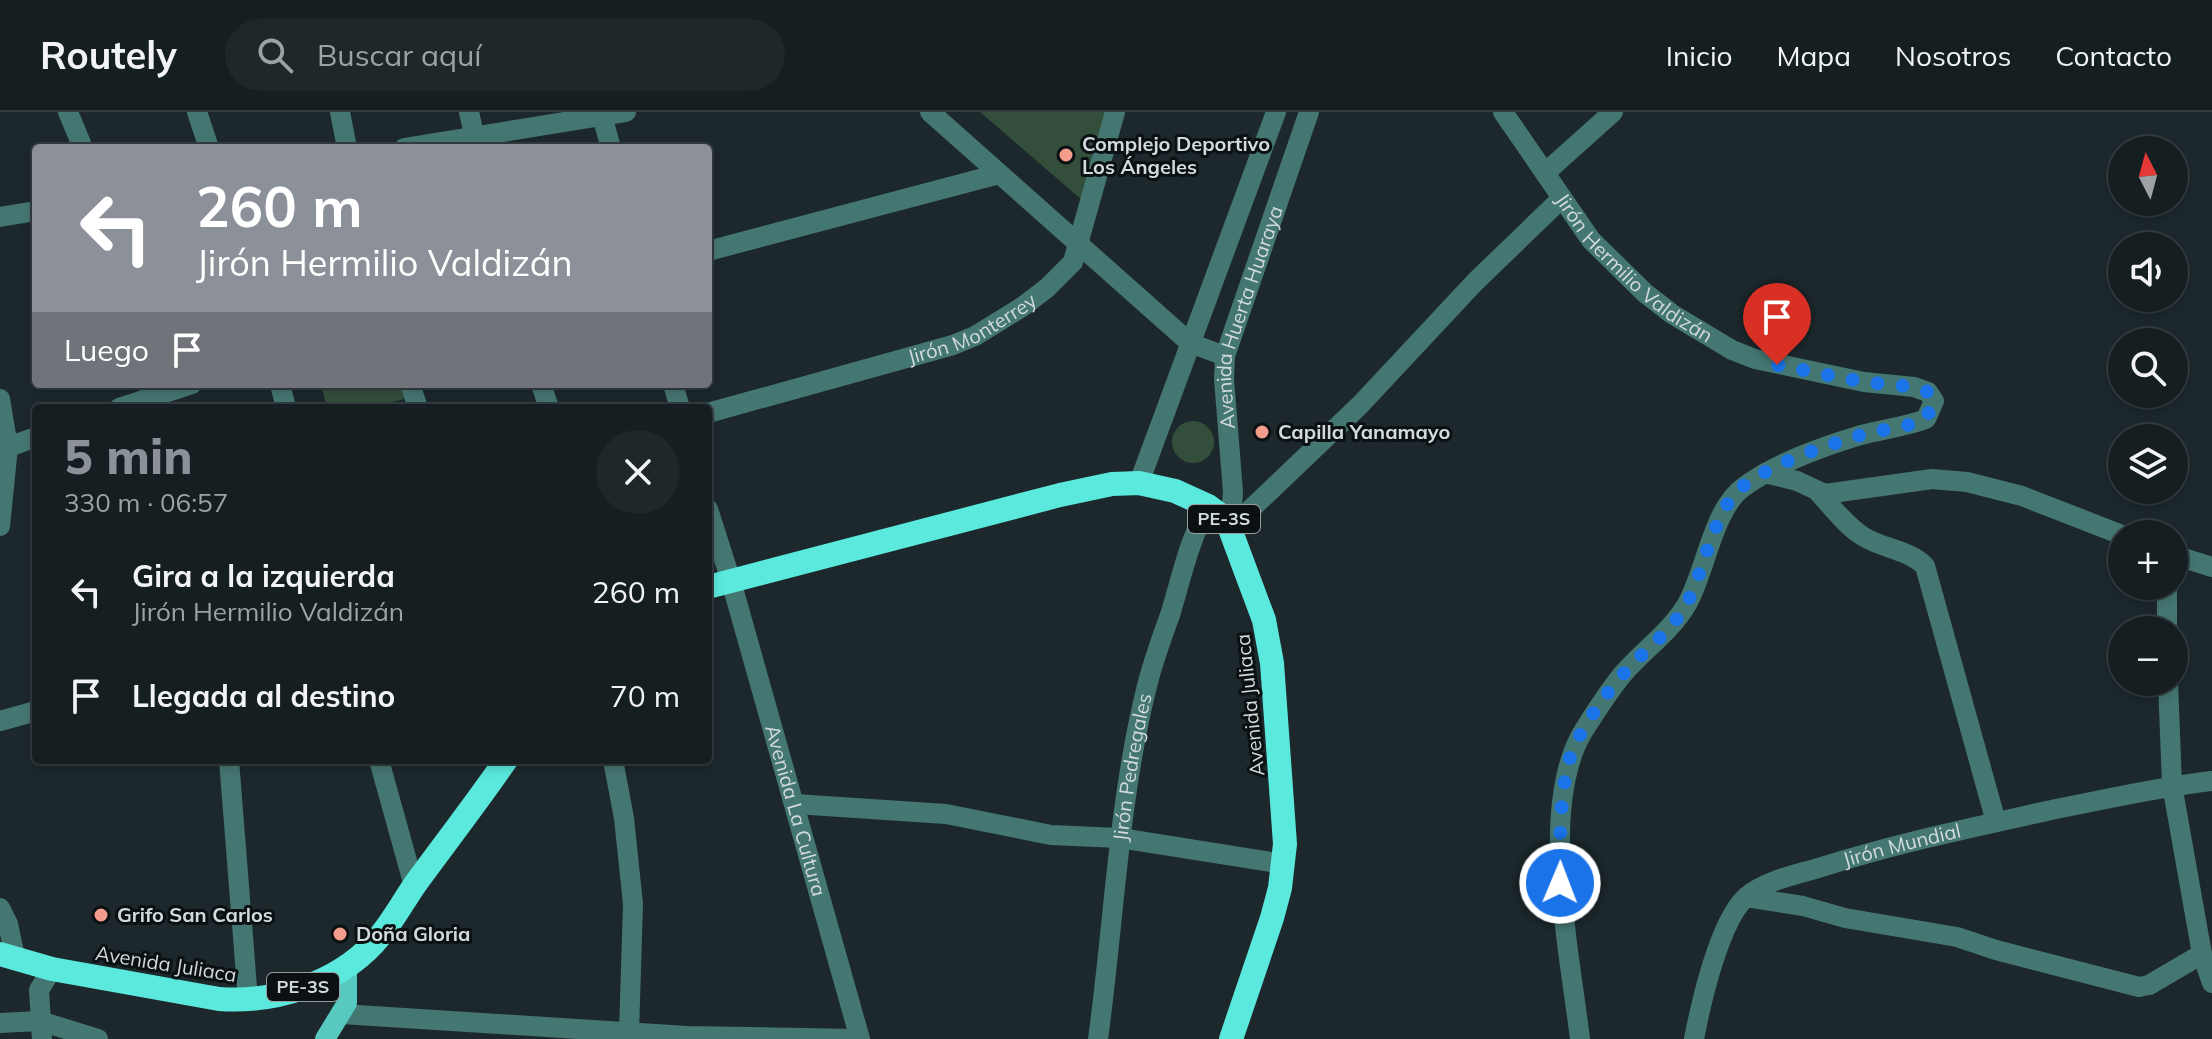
<!DOCTYPE html>
<html lang="es">
<meta charset="utf-8">
<style>
:root{--surface:#151e21;--page:#1e272a;--text:#f1f3f6;--muted:#9da2a5;--line:#343c3f;--accent:#8c9099}
body{margin:0;font-family:Mulish,sans-serif;background:var(--page);color:var(--text);height:100vh;display:flex;flex-direction:column;font-size:30px;white-space:nowrap}
*{box-sizing:border-box;margin:0}
p{font-size:26px;color:var(--muted)}
.icon{flex:none;width:44px;height:44px;fill:none;stroke:currentColor;stroke-width:2;stroke-linecap:round;stroke-linejoin:round}
.map{position:relative;flex:1;overflow:hidden}
.panel{position:absolute;left:32px;top:292px;width:680px;height:360px;display:flex;flex-direction:column;background:var(--surface);border-radius:8px;box-shadow:0 4px 12px #0003,0 0 0 2px var(--line)}
.panel>*{flex:none}
.banner{position:absolute;left:32px;top:32px;width:680px;height:244px;border-radius:8px;box-shadow:0 4px 12px #0003,0 0 0 2px var(--line);background:#8c9099;color:#fff;overflow:hidden}
.needle{width:52px;rotate:354deg}
.fabs{position:absolute;left:2108px;top:24px;display:grid;gap:16px}
.fabs a{display:grid;place-items:center;width:80px;height:80px;border-radius:50%;background:var(--surface);box-shadow:0 4px 12px #0003,0 0 0 2px var(--line);font-size:40px}
.pin{position:absolute;display:grid;place-items:center;width:68px;height:68px;color:#fff;margin:-82px -34px;border-radius:50% 50% 50% 0;rotate:-45deg;box-shadow:0 0 8px #0007}
.pin .icon{rotate:45deg}
.me{position:absolute;width:88px;margin:-44px;rotate:1deg;stroke-linejoin:round;filter:drop-shadow(0 0 6px #0008)}
.turn{display:flex;align-items:center;gap:28px;height:168px;padding:0 32px;font-size:36px}
.turn .icon{width:104px;height:104px;stroke-width:2.5}
.turn b{display:block;font-size:56px;line-height:68px}
.then{display:flex;align-items:center;height:76px;padding:0 32px;background:#0003;gap:16px;font-size:30px}
.round{display:grid;place-items:center;flex:none;width:84px;height:84px;border-radius:42px;background:var(--page)}
.summary{display:flex;align-items:center;justify-content:space-between;height:136px;padding:0 32px}
h1{font-size:48px;font-weight:800;line-height:60px;color:var(--accent)}
ul{padding:0;list-style:none}
li{display:flex;align-items:center;gap:24px;height:104px;padding:0 32px}
li div{flex:1}
li b{display:block;font-size:30px}
li em{font-style:normal}
header{display:flex;align-items:center;gap:48px;box-sizing:border-box;height:112px;padding:0 40px;background:var(--surface);border-bottom:2px solid var(--line)}
header strong{font-size:38px}
nav{display:flex;gap:44px;margin-inline-start:auto;font-size:28px}
.search{width:560px;height:72px;background:var(--page);display:flex;align-items:center;gap:20px;box-sizing:border-box;padding:0 28px;border-radius:44px;color:var(--muted);font-size:30px}
.map>svg:first-child{display:block}
.green{fill:#334e3b}
.lines{fill:none;stroke-linecap:round;stroke-linejoin:round}
.minor{stroke:#457772;stroke-width:20}
.major{stroke:#57c9be;stroke-width:20}
.highway{stroke:#5be9dd;stroke-width:24}
.route{stroke:#1a73e8;stroke-width:14;stroke-dasharray:0 25.2}
.poi-dot{fill:#f49d8c;stroke:#0b1012;stroke-width:3}
.labels{text-anchor:middle;stroke-width:6;stroke-linejoin:round;paint-order:stroke}
.shield{fill:#0b1012;stroke:#969da0;stroke-width:2}
.shield-label{font-size:18px;font-weight:bold;fill:#d2dadd}
.poi-label{font-size:20px;font-weight:bold;fill:#d2dadd;stroke:#0b1012;text-anchor:start}
.street-label{font-size:20px;fill:#d2dadd;stroke:#0b1012}
</style>
<header>
<strong>Routely</strong>
<div class="search"><svg class="icon" aria-label="search" viewBox="0 0 24 24"><circle cx="10" cy="10" r="6"/><path d="M15 15l6 6"/></svg>Buscar aquí</div>
<nav><a>Inicio</a><a>Mapa</a><a>Nosotros</a><a>Contacto</a></nav>
</header>
<div class="map">
<svg width="2212" height="927" viewBox="0 0 2212 927">
<rect width="100%" height="100%" fill="#1c282c"/>
<path class="green" d="M980,0H1115L1083,89Z
M321,272H400L404,287L369,296H327Z
M1172 330a21 21 0 1 1 42 0a21 21 0 1 1-42 0Z"/>
<g class="lines">
<g class="minor">
<path d="M68,0L83,36"/>
<path d="M197,0L209,36"/>
<path d="M340,0L347,36"/>
<path d="M469,0L477,36"/>
<path d="M601,0L611,36"/>
<path d="M930,0L1190,231L1225,244"/>
<path id="s1" d="M1503,0L1591,128L1645,181L1672,202L1732,238L1755,247L1864,270L1914,275L1928,280L1934,289L1926,307C1905,315 1883,317 1861,323C1821,335 1779,350 1745,374C1713,395 1706,459 1687,492C1670,521 1643,538 1622,563C1608,580 1596,599 1584,618C1538,691 1570,843 1580,927"/>
<path d="M404,36L626,0"/>
<path d="M1545,61L1613,0"/>
<path d="M0,105L36,99"/>
<path d="M708,139L999,62"/>
<path d="M280,272L286,296"/>
<path d="M410,272L418,296"/>
<path d="M541,272L549,296"/>
<path d="M673,272L680,296"/>
<path d="M0,287L8,335L0,414"/>
<path d="M119,296L192,272"/>
<path id="s2" d="M708,301L953,233L975,224L1022,195L1047,176L1073,150L1115,0"/>
<path d="M0,338L36,325"/>
<path d="M1765,361L1797,369L1825,382L1932,367L1967,370L2022,384L2122,423"/>
<path d="M1139,371L1276,0"/>
<path d="M1819,381C1832,395 1847,415 1864,425C1884,437 1909,438 1925,454L1996,710"/>
<path id="s3" d="M708,397L731,469L860,927"/>
<path d="M1230,417L1360,293L1475,170L1561,87"/>
<path id="s4" d="M1230,417L1233,380L1224,267L1225,244L1309,0"/>
<path d="M2174,443L2212,455"/>
<path d="M2167,474V518"/>
<path d="M2168,570L2172,673L2202,842L2212,871"/>
<path d="M0,609L36,599"/>
<path d="M229,648L248,888"/>
<path d="M379,648L414,774"/>
<path d="M613,648L624,706L633,792L629,921"/>
<path d="M795,692L946,702L1051,723L1120,726L1284,752"/>
<path d="M1746,785L1803,794L1845,806L1957,825L1996,838L2139,875L2149,873L2202,842"/>
<path d="M0,796L8,812L15,845"/>
<path d="M342,902L687,924L856,927"/>
<path d="M0,911L40,909L98,927"/>
<path d="M42,927L39,878L52,857"/>
<path id="s5" d="M1098,927C1114,811 1118,692 1146,578C1152,552 1161,528 1170,503C1182,464 1188,431 1208,394"/>
<path id="s6" d="M1694,927C1701,891 1719,810 1746,785C1767,767 1800,762 1825,754C1901,730 1979,714 2056,697C2108,687 2159,675 2212,669"/>
</g>
<path class="major" d="M325,927L347,891V856"/>
<path class="highway" d="M708,475L1060,383L1112,372L1139,371L1175,379L1208,394L1223,405L1230,417L1264,508L1272,551L1285,732L1280,776L1272,806L1231,927
M0,842L52,857L219,887C275,891 336,872 374,831C391,813 402,791 416,771C446,730 477,690 506,648"/>
</g>
<g class="lines">
<path class="route" d="M1560,771C1560,732 1559,687 1569,649C1575,624 1606,581 1624,561C1645,537 1673,519 1688,489C1705,456 1714,397 1743,374C1776,350 1822,335 1861,323C1882,317 1905,316 1926,307L1934,289L1928,280L1914,275L1864,270L1777,253"/>
</g>
<g class="poi-dot">
<circle cx="1066" cy="43" r="8"/>
<circle cx="1262" cy="320" r="8"/>
<circle cx="101" cy="803" r="8"/>
<circle cx="340" cy="822" r="8"/>
</g>
<g class="labels">
<g class="shield">
<rect x="1188" y="393" width="72" height="28" rx="6"/>
<rect x="267" y="861" width="72" height="28" rx="6"/>
</g>
<g class="shield-label">
<text x="1224" y="413">PE-3S</text>
<text x="303" y="881">PE-3S</text>
</g>
<g class="poi-label">
<text x="1082" y="39">Complejo Deportivo<tspan x="1082" dy="23">Los Ángeles</tspan></text>
<text x="1278" y="327">Capilla Yanamayo</text>
<text x="117" y="810">Grifo San Carlos</text>
<text x="356" y="829">Doña Gloria</text>
</g>
<g class="street-label">
<text dy="7" stroke="none"><textPath href="#s1" startOffset="206">Jirón Hermilio Valdizán</textPath></text>
<text dy="7" stroke="none"><textPath href="#s4" startOffset="216">Avenida Huerta Huaraya</textPath></text>
<text dy="7" stroke="none"><textPath href="#s2" startOffset="278">Jirón Monterrey</textPath></text>
<text transform="translate(1250 593) rotate(-96)" y="7">Avenida Juliaca</text>
<text dy="7" stroke="none"><textPath href="#s5" startOffset="274">Jirón Pedregales</textPath></text>
<text dy="7" stroke="none"><textPath href="#s3" startOffset="314">Avenida La Cultura</textPath></text>
<text dy="7" stroke="none"><textPath href="#s6" startOffset="318">Jirón Mundial</textPath></text>
<text transform="translate(166 852) rotate(9)" y="7">Avenida Juliaca</text>
</g>
</g>
</svg>
<div class="fabs">
<a><svg class="needle" viewBox="-14 -14 28 28"><path d="M0-13l5 13h-10z" fill="#e53935"/><path d="M0 13l5-13h-10z" fill="#9da2a5"/></svg></a>
<a><svg class="icon" aria-label="sound" viewBox="0 0 24 24"><path d="M4 9h4l5-4v14l-5-4H4zM17 9q2 3 0 6"/></svg></a>
<a><svg class="icon" aria-label="search" viewBox="0 0 24 24"><circle cx="10" cy="10" r="6"/><path d="M15 15l6 6"/></svg></a>
<a><svg class="icon" aria-label="layers" viewBox="0 0 24 24"><path d="M12 4l9 5-9 5-9-5zM3 14l9 5 9-5"/></svg></a>
<a>+</a>
<a>−</a>
</div>
<div class="pin" style="left:1777px;top:253px;background:#d93025"><svg class="icon" aria-label="arrive" viewBox="0 0 24 24"><path d="M6 21V4h12l-3 4 3 4H6"/></svg></div>
<svg class="me" style="left:1560px;top:771px" viewBox="-20 -20 40 40"><circle r="17" fill="#1a73e8" stroke="#fff" stroke-width="3"/><path d="M0-11L8 9 0 5-8 9z" fill="#fff"/></svg>
<div class="banner">
<div class="turn"><svg class="icon" aria-label="left" viewBox="0 0 24 24"><path d="M17 20v-9H6M10 6l-5 5 5 5"/></svg><div><b>260 m</b>Jirón Hermilio Valdizán</div></div>
<div class="then">Luego<svg class="icon" aria-label="arrive" viewBox="0 0 24 24"><path d="M6 21V4h12l-3 4 3 4H6"/></svg></div>
</div>
<section class="panel">
<div class="summary"><div><h1>5 min</h1><p>330 m · 06:57</p></div><a class="round"><svg class="icon" aria-label="close" viewBox="0 0 24 24"><path d="M6 6l12 12M18 6L6 18"/></svg></a></div>
<ul>
<li><svg class="icon" aria-label="left" viewBox="0 0 24 24"><path d="M17 20v-9H6M10 6l-5 5 5 5"/></svg><div><b>Gira a la izquierda</b><p>Jirón Hermilio Valdizán</p></div><em>260 m</em></li>
<li><svg class="icon" aria-label="arrive" viewBox="0 0 24 24"><path d="M6 21V4h12l-3 4 3 4H6"/></svg><div><b>Llegada al destino</b></div><em>70 m</em></li>
</ul>
</section>
</div>
